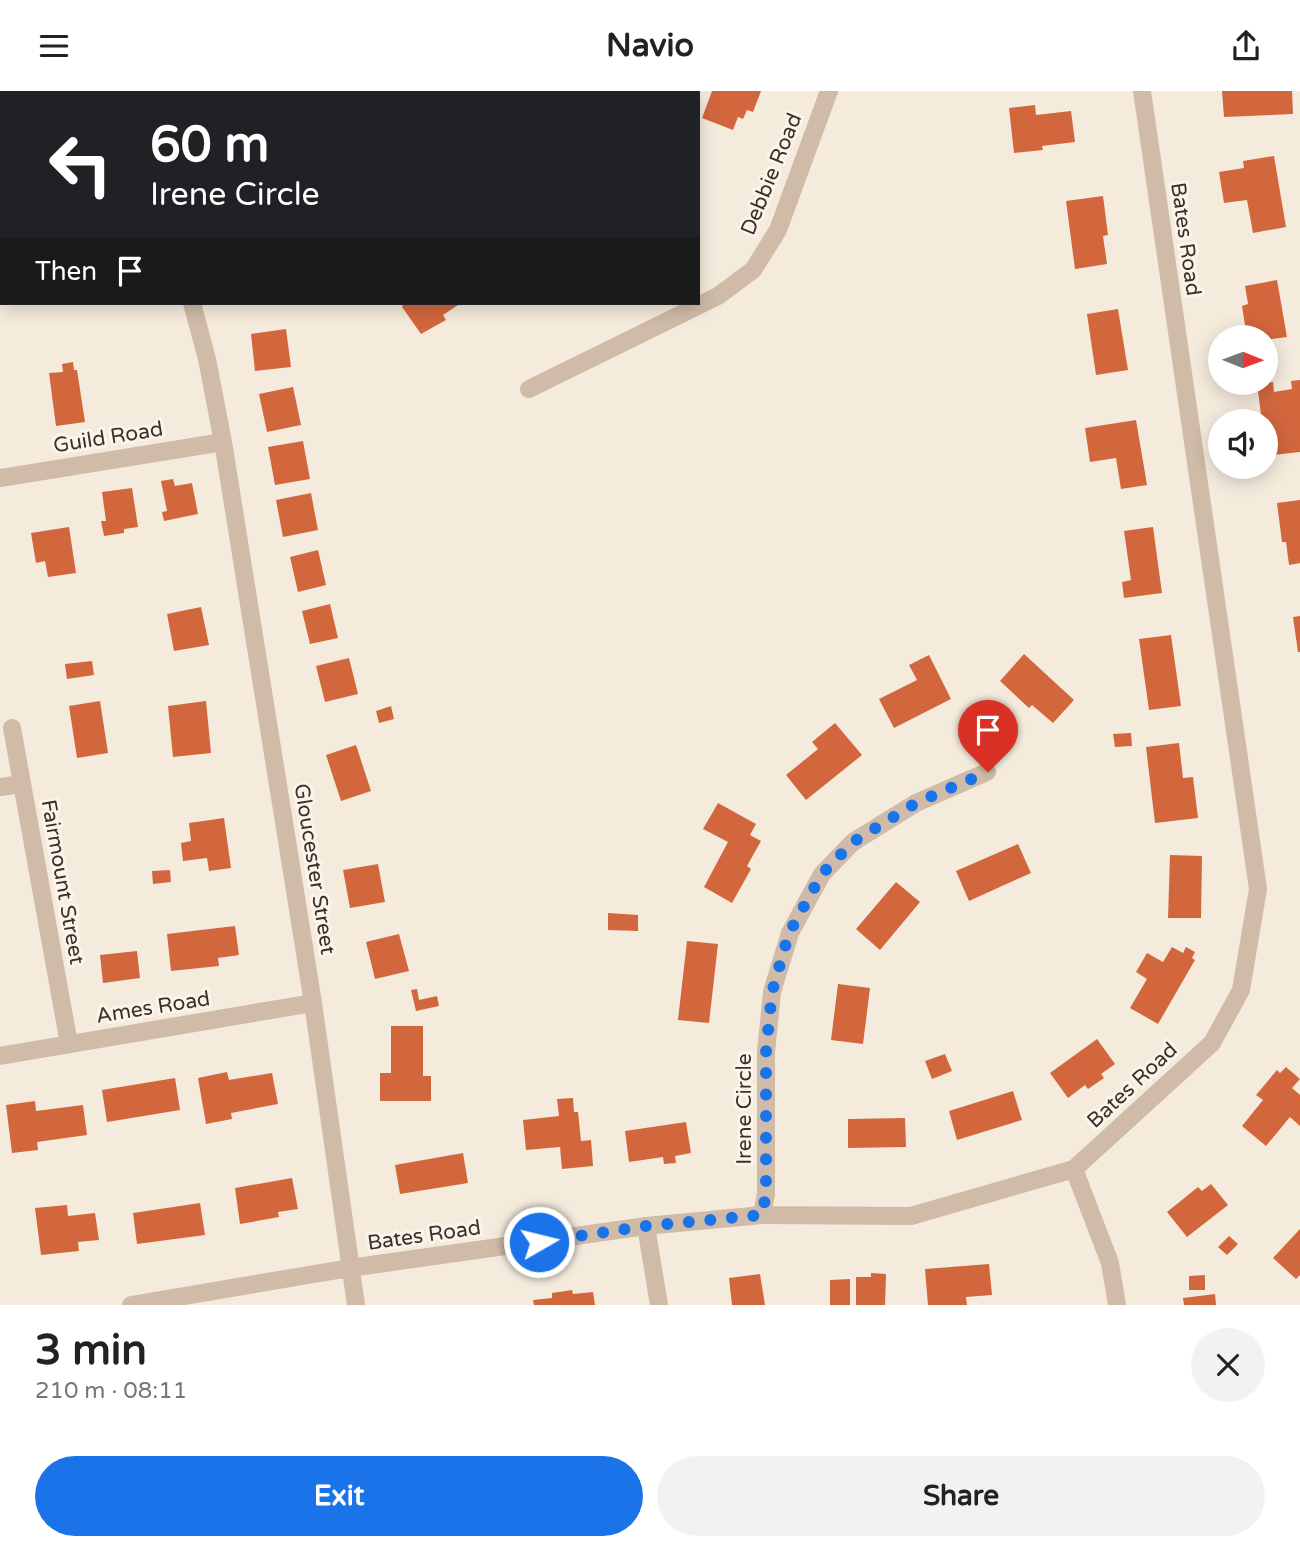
<!DOCTYPE html>
<meta charset="utf-8">
<style>
:root{--surface:#fff;--page:#f2f2f2;--text:#222;--muted:#767676;--accent:#1a73e8}
body{margin:0;font-family:"Varela Round",sans-serif;background:var(--page);color:var(--text);height:100vh;display:flex;flex-direction:column;font-size:26px;white-space:nowrap}
*{box-sizing:border-box;margin:0}
p{font-size:23px;color:var(--muted)}
.icon{flex:none;width:38px;height:38px;fill:none;stroke:currentColor;stroke-width:2;stroke-linecap:round;stroke-linejoin:round}
.map{position:relative;height:1214px;overflow:hidden}
.side{display:flex;flex-direction:column;background:var(--surface);flex:1}
.side>*{flex:none}
.guide{position:absolute;left:0px;top:0px;width:700px;height:214px;box-shadow:0 4px 18px #0003;background:#202124;color:#fff;overflow:hidden}
.needle{width:46px;rotate:91deg}
.fabs{position:absolute;left:1208px;top:234px;display:grid;gap:14px}
.fabs a{display:grid;place-items:center;width:70px;height:70px;border-radius:50%;background:var(--surface);box-shadow:0 4px 18px #0003;font-size:35px}
.pin{position:absolute;display:grid;place-items:center;width:60px;height:60px;color:#fff;margin:-72px -30px;border-radius:50% 50% 50% 0;rotate:-45deg;box-shadow:0 0 7px #0007}
.pin .icon{rotate:45deg}
.me{position:absolute;width:77px;margin:-38px;rotate:82deg;stroke-linejoin:round;filter:drop-shadow(0 0 5px #0008)}
.turn{display:flex;align-items:center;gap:24px;height:147px;padding:0 35px;font-size:32px}
.turn .icon{width:91px;height:91px;stroke-width:2.5}
.turn b{display:block;font-size:49px;line-height:60px}
.then{display:flex;align-items:center;height:66px;padding:0 35px;background:#0003;gap:14px;font-size:26px}
.round{display:grid;place-items:center;flex:none;width:74px;height:74px;border-radius:37px;background:var(--page)}
.summary{display:flex;align-items:center;justify-content:space-between;height:119px;padding:0 35px}
h1{font-size:42px;font-weight:800;line-height:52px}
.button{display:flex;gap:14px;margin-top:auto;padding:14px 35px}
.button a{flex:1;height:80px;border-radius:42px;background:var(--accent);color:#fff;font-size:28px;font-weight:800;line-height:80px;text-align:center}
.button a+a{background:var(--page);color:var(--text)}
header{display:flex;justify-content:space-between;align-items:center;height:91px;padding:0 35px;background:var(--surface);font-size:32px;font-weight:800}
.map>svg:first-child{display:block}
.building{fill:#d2673e}
.lines{fill:none;stroke-linecap:round;stroke-linejoin:round}
.street{stroke:#cfbba7;stroke-width:18}
.route{stroke:#1a73e8;stroke-width:12;stroke-dasharray:0 21.6}
.labels{text-anchor:middle;stroke-width:6;stroke-linejoin:round;paint-order:stroke}
.street-label{font-size:21px;fill:#3b2f28;stroke:#fcf4ea}
</style>
<header><svg class="icon" aria-label="menu" viewBox="0 0 24 24"><path d="M4 6h16M4 12h16M4 18h16"/></svg>Navio<svg class="icon" aria-label="share" viewBox="0 0 24 24"><path d="M12 15V3M7 8l5-5 5 5M5 13v7h14v-7"/></svg></header>
<div class="map">
<svg width="1300" height="1214" viewBox="0 0 1300 1214">
<rect width="100%" height="100%" fill="#f5ebdd"/>
<path class="building" d="M712,0H761L753,21L747,19L743,28L738,26L733,39L702,27Z
M1222,0H1292L1293,23L1224,26Z
M1035,14L1036,24L1071,20L1075,51L1042,55L1043,59L1014,62L1009,17Z
M1274,65L1286,136L1253,142L1247,109L1224,112L1219,81L1244,77L1243,70Z
M1103,105L1108,144L1103,145L1107,173L1075,178L1066,110Z
M1277,189L1287,246L1265,249V247H1247L1242,215L1248,213L1245,195Z
M404,212H461L443,224L446,229L421,243L402,216Z
M1118,218L1128,279L1096,284L1087,223Z
M286,238L291,276L255,280L251,243Z
M73,271L74,279H77L85,331L56,335L49,282L63,281L62,273Z
M1300,289V361L1273,364L1269,336H1265V331H1262L1257,293L1273,291L1274,301L1292,298L1291,290Z
M293,296L301,334L267,341L259,303Z
M1136,329L1147,394L1121,398L1116,367L1090,371L1085,337Z
M303,350L310,388L275,394L268,356Z
M173,388L175,395L192,392L198,423L164,430L162,421L167,420L161,390Z
M132,397L138,436L124,438V442L104,445L101,430H106L102,401Z
M311,402L318,439L283,446L276,409Z
M1300,409V472L1289,474L1286,451H1282L1277,412Z
M69,436L76,482L48,486L45,470L36,472L31,442Z
M1153,436L1162,502L1124,507L1122,491L1131,489L1124,440Z
M318,459L326,494L298,501L290,466Z
M330,513L338,547L310,553L302,520Z
M201,516L209,554L174,560L167,523Z
M1300,525V561H1298L1293,526Z
M1171,544L1181,615L1149,619L1139,548Z
M1024,563L1074,609L1053,632L1032,614L1029,617L1000,590Z
M929,564L951,608L894,637L879,608L917,589L909,574Z
M349,567L358,603L325,611L316,575Z
M92,570L94,584L67,588L65,573Z
M100,610L108,662L77,667L69,615Z
M206,610L211,662L173,666L168,615Z
M391,615L394,628L379,632L376,620Z
M835,632L862,664L806,709L786,684L818,658L812,651Z
M1131,642L1132,655L1115,656L1113,643Z
M1179,652L1183,687L1193,686L1198,727L1155,732L1146,656Z
M356,654L371,700L341,710L326,664Z
M718,712L756,733L750,744L761,750L747,775L751,778L732,812L704,796L728,751L703,738Z
M224,727L231,777L209,780L207,767L183,770L181,752L191,750L189,732Z
M1018,753L1031,782L969,810L956,780Z
M1170,764L1202,765L1201,827H1168Z
M378,773L385,811L350,817L343,779Z
M170,779L171,791L153,793L152,780Z
M896,791L920,811L880,859L856,838Z
M608,822L638,824V840L608,839Z
M235,835L239,864L218,867L219,875L171,880L167,843Z
M399,843L409,880L375,888L366,851Z
M687,850L718,853L709,932L678,929Z
M1172,856L1183,862L1186,856L1195,861L1192,867L1195,869L1158,933L1130,917L1147,888L1136,881L1147,862L1163,871Z
M137,860L140,887L103,892L100,864Z
M838,893L870,897L863,953L831,949Z
M417,898L419,909L437,905L439,915L416,920L411,899Z
M391,935H423V985H431V1010H380V982H391Z
M1097,948L1115,973L1101,983L1104,987L1088,998L1085,994L1068,1007L1050,982Z
M945,963L952,980L932,988L925,970Z
M1286,976L1300,988L1292,997L1300,1004V1035L1290,1026L1266,1055L1242,1035L1263,1009L1256,1004L1277,979L1280,982Z
M227,981L229,989L272,982L278,1013L231,1022L232,1028L206,1033L198,987Z
M175,987L180,1019L107,1031L102,999Z
M1013,1000L1022,1029L957,1049L949,1020Z
M573,1007L574,1021H578L581,1050L591,1049L593,1075L562,1078L560,1056L526,1059L523,1029L559,1025L557,1008Z
M35,1010L36,1020L83,1014L87,1044L37,1051L38,1059L12,1062L6,1014Z
M905,1027L906,1056L848,1057V1028Z
M686,1031L691,1062L675,1065L676,1072L664,1073L663,1066L629,1071L625,1040Z
M463,1062L468,1092L400,1103L395,1074Z
M292,1087L298,1118L278,1121L279,1126L240,1133L235,1097Z
M1211,1093L1228,1114L1187,1146L1167,1121L1198,1096L1202,1100Z
M200,1112L205,1144L137,1153L133,1122Z
M67,1114L68,1125L95,1122L99,1149L78,1151L79,1160L41,1164L35,1117Z
M1300,1138V1184L1296,1188L1273,1167Z
M1229,1145L1238,1153L1227,1164L1218,1156Z
M989,1173L992,1204L966,1206L967,1214H928L925,1178Z
M871,1182L886,1183L885,1214H856V1186H871Z
M760,1183L765,1214H732L729,1187Z
M1205,1184V1199H1189V1185Z
M850,1188V1214H830V1189Z
M572,1199L573,1203L593,1201L595,1214H534L533,1209L552,1207V1202Z
M1215,1203L1216,1214H1184L1183,1207Z"/>
<g class="lines">
<path class="street" d="M11,0L13,2
M192,212L207,268L223,351L313,912L356,1214
M529,298L718,205L753,179L778,139L829,0
M0,387L223,351
M12,637L69,953
M0,696L21,693
M0,965L313,912
M1074,1078L1110,1172L1117,1214
M762,1124L766,1103V961L772,901L790,842L822,783L853,751L916,712L987,681
M646,1135L659,1214
M131,1214L350,1177L646,1135L762,1124L911,1125L1074,1078L1212,952L1241,899L1258,798L1142,0"/>
</g>
<g class="lines">
<path class="route" d="M539,1151L646,1135L762,1124L766,1103V961L772,901L789,842L822,783L853,751L916,712L988,681"/>
</g>
<g class="labels">
<g class="street-label">
<text transform="translate(771 83) rotate(-68)" y="7">Debbie Road</text>
<text transform="translate(1186 148) rotate(82)" y="7">Bates Road</text>
<text transform="translate(108 346) rotate(-9)" y="7">Guild Road</text>
<text transform="translate(315 778) rotate(81)" y="7">Gloucester Street</text>
<text transform="translate(63 791) rotate(80)" y="7">Fairmount Street</text>
<text transform="translate(153 916) rotate(-9)" y="7">Ames Road</text>
<text transform="translate(1132 994) rotate(-43)" y="7">Bates Road</text>
<text transform="translate(744 1018) rotate(-90)" y="7">Irene Circle</text>
<text transform="translate(424 1144) rotate(-8)" y="7">Bates Road</text>
</g>
</g>
</svg>
<div class="fabs">
<a><svg class="needle" viewBox="-14 -14 28 28"><path d="M0-13l5 13h-10z" fill="#e53935"/><path d="M0 13l5-13h-10z" fill="#767676"/></svg></a>
<a><svg class="icon" aria-label="sound" viewBox="0 0 24 24"><path d="M4 9h4l5-4v14l-5-4H4zM17 9q2 3 0 6"/></svg></a>
</div>
<div class="pin" style="left:988px;top:681px;background:#d93025"><svg class="icon" aria-label="arrive" viewBox="0 0 24 24"><path d="M6 21V4h12l-3 4 3 4H6"/></svg></div>
<svg class="me" style="left:539px;top:1151px" viewBox="-20 -20 40 40"><circle r="17" fill="#1a73e8" stroke="#fff" stroke-width="3"/><path d="M0-11L8 9 0 5-8 9z" fill="#fff"/></svg>
<div class="guide">
<div class="turn"><svg class="icon" aria-label="left" viewBox="0 0 24 24"><path d="M17 20v-9H6M10 6l-5 5 5 5"/></svg><div><b>60 m</b>Irene Circle</div></div>
<div class="then">Then<svg class="icon" aria-label="arrive" viewBox="0 0 24 24"><path d="M6 21V4h12l-3 4 3 4H6"/></svg></div>
</div>
</div>
<section class="side">
<div class="summary"><div><h1>3 min</h1><p>210 m · 08:11</p></div><a class="round"><svg class="icon" aria-label="close" viewBox="0 0 24 24"><path d="M6 6l12 12M18 6L6 18"/></svg></a></div>
<div class="button"><a>Exit</a><a>Share</a></div>
</section>
